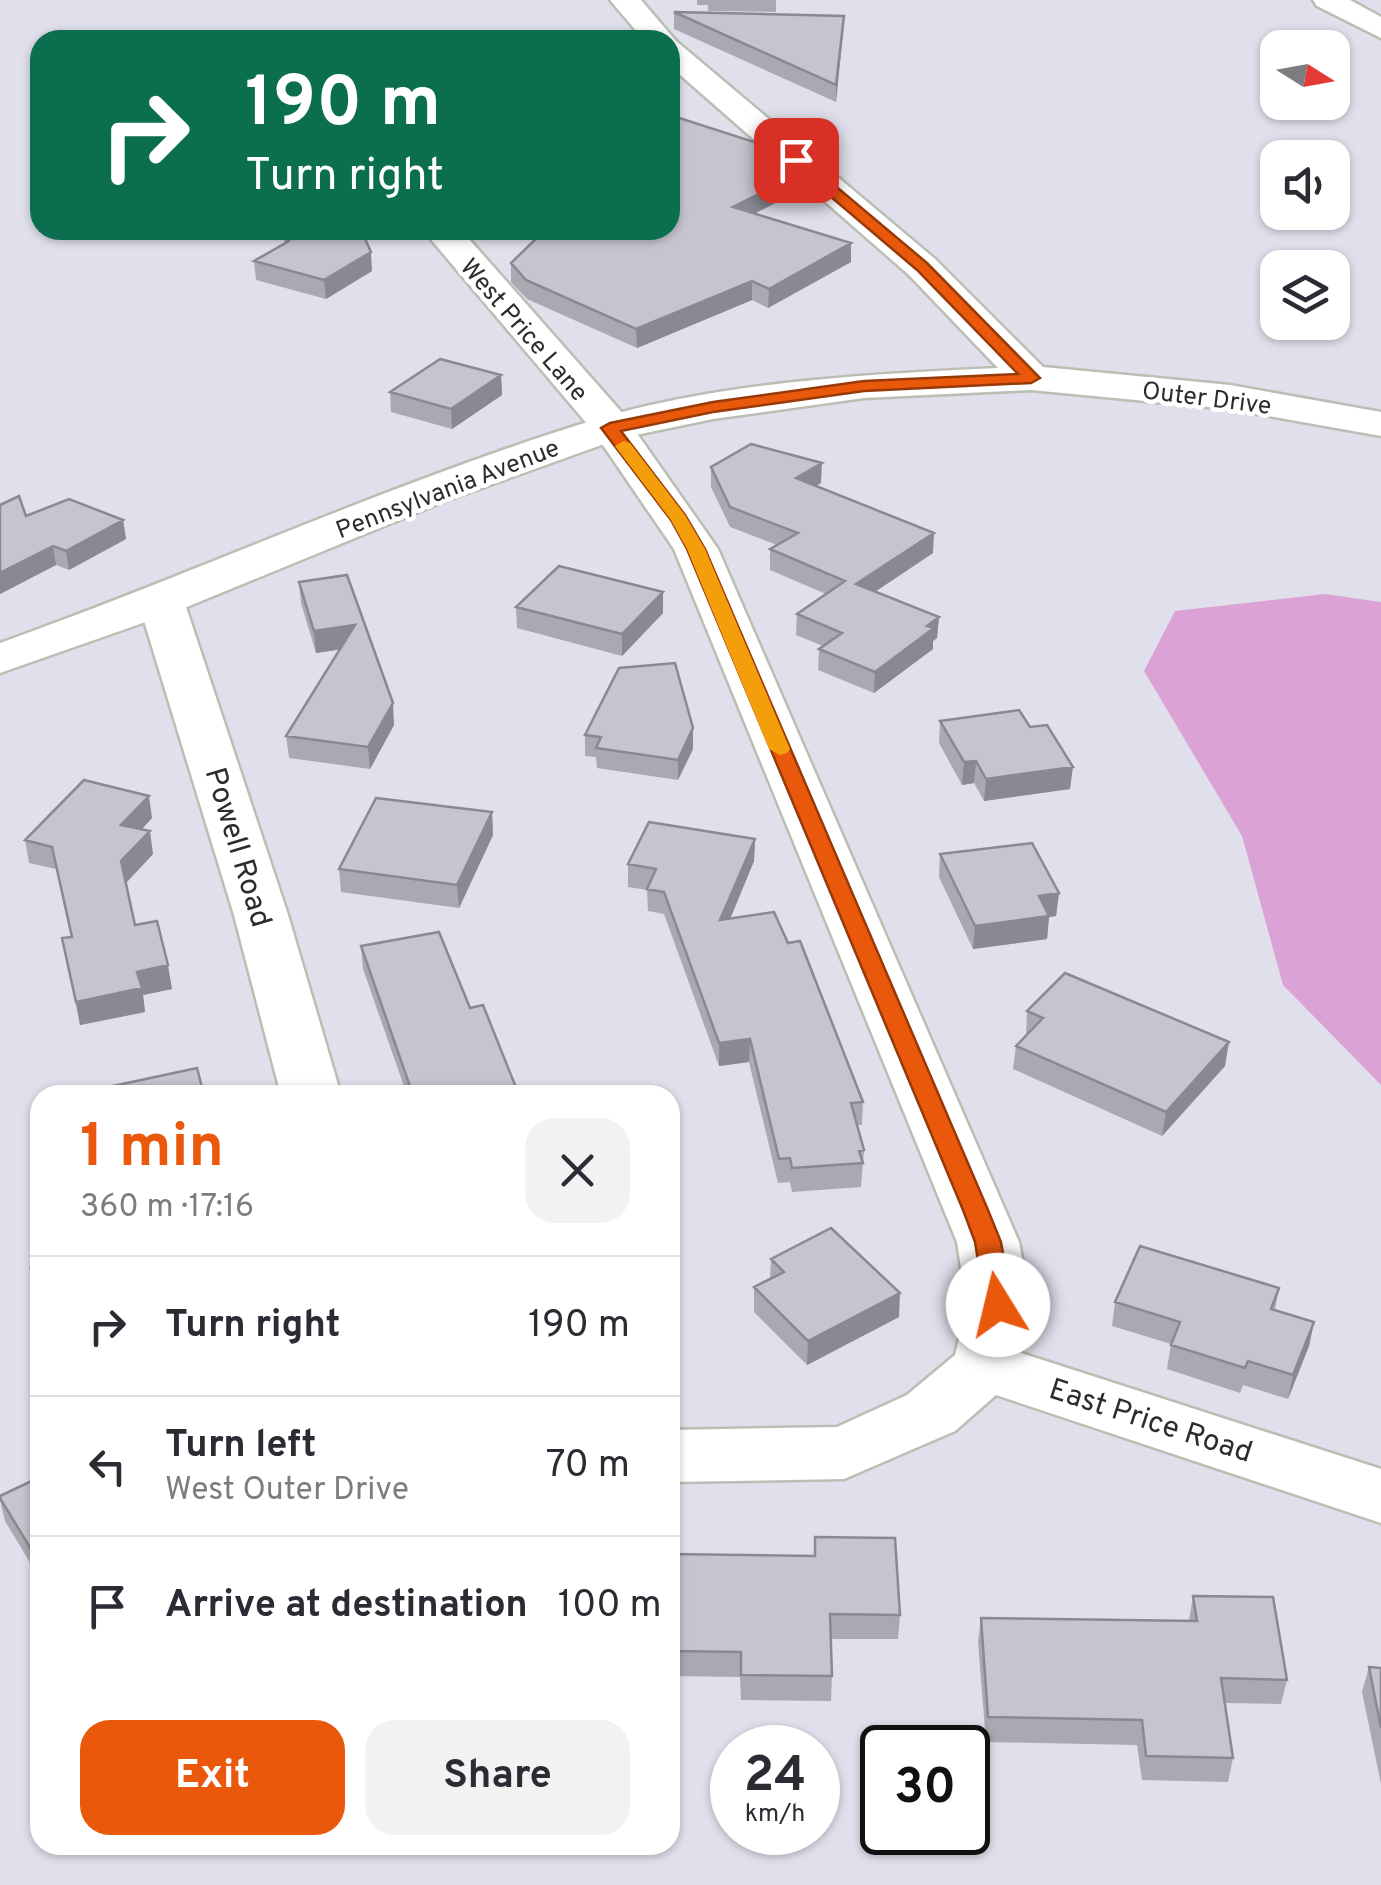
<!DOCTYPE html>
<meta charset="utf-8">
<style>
:root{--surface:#fff;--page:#f2f2f3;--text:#2b2b33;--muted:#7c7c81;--line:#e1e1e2;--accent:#ea580c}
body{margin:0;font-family:Overpass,sans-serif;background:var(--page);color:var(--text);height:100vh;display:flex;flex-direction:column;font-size:38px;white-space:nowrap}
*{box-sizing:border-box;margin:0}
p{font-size:32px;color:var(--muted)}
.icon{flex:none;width:55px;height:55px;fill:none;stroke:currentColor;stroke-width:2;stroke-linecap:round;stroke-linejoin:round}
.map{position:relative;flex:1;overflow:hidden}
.sheet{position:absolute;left:30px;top:1085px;width:650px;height:770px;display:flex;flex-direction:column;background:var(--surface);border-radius:30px;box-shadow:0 2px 8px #0004}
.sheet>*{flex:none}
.banner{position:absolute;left:30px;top:30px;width:650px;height:210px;border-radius:30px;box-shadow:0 2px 8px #0004;background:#0b6e4f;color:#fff;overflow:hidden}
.needle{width:65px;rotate:101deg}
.fabs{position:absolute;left:1260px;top:30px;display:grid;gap:20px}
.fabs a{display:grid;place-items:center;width:90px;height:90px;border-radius:20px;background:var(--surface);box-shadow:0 2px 8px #0004;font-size:50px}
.speed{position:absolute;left:710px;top:1725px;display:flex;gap:20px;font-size:50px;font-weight:700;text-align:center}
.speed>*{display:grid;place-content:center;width:130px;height:130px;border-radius:50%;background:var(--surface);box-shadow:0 2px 8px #0004;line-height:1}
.speed small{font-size:25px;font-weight:400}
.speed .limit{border:5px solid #111;border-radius:15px;background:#fff;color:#111}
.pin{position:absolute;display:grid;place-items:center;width:85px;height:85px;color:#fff;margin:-42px;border-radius:20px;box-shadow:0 5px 15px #0006}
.me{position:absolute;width:110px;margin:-55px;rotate:351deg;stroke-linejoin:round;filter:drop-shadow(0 0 8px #0008)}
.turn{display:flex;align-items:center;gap:35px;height:210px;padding:0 50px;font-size:45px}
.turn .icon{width:130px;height:130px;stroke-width:2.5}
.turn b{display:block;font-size:70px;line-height:85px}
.round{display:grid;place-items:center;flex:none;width:105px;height:105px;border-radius:30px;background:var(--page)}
.overview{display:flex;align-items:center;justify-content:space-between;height:170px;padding:0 50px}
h1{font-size:60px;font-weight:700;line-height:75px;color:var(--accent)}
.button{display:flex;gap:20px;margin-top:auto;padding:20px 50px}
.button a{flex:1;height:115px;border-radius:30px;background:var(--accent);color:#fff;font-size:40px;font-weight:700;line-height:115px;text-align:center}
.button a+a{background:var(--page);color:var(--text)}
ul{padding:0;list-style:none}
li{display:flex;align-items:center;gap:30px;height:140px;padding:0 50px;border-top:2px solid var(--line)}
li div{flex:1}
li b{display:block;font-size:38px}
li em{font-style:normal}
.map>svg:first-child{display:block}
.green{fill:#dba3d5}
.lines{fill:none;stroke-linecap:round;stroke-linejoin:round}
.street-casing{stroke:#bbbeb3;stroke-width:5}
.secondary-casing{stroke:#bbbeb3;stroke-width:5}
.street{fill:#fff;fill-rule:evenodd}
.secondary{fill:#fff;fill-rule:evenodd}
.wall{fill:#a9a9b2}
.shaded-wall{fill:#8a8991}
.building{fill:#c5c4cf;stroke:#8a8991;stroke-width:2.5}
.route{fill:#ea580c;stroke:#983908;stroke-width:2.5}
.slow{fill:#f59e0b}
.labels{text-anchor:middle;stroke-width:9;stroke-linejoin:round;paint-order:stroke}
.far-street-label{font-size:25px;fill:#2c2c2c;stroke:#fff}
.street-label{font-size:30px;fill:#2c2c2c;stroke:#fff}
</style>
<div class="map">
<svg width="1381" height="1885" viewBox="0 0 1381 1885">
<rect width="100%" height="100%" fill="#e0e0ec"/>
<path class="green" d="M1325,594L1381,602V1085L1283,985L1242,836L1144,671L1175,611Z"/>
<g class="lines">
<defs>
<path id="street" d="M1313,0H1350L1381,17V38L1317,6Z
M423,230H461L624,415L718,549L1019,1242L1031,1305L1021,1353L1381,1469V1523L996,1395L955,1431L844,1479L670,1482V1430L837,1427L907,1395L955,1355L967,1305L957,1242L674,549L594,432Z
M161,587L177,591L184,601L288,915L341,1095H281L234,915L138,601L145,591Z"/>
<path id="secondary" d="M610,0H641L676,41L935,259L1043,367L1230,385L1381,412V436L1230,409L1031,390L864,398L713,419L621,438L445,501L177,611L0,673V643C199,572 392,482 594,420C717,382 870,374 998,368L909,275L670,66V40H644Z"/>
</defs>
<use href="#street" class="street-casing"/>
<use href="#secondary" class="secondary-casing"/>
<use href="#street" class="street"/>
<use href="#secondary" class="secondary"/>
</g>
<path class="wall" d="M697,0H776V12L708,11V5H697Z
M674,12L844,16L836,102L674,29Z
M805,171L804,188L755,213L851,243V262L768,308L752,300L637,348L527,299L511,282V263Z
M280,230H361L372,271L326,299L256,280L254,261L285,243Z
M501,375L502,395L452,429L391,412L390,392Z
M711,467L821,483L815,486L933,553L875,592L939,617L937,638L933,641V649L874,693L818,670L819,649L823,646L796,635L797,614L826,594L770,570V549L777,545L730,527L711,487Z
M0,505L26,516L123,520L126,539L69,570L56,565L0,594Z
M299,582L394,725L370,769L289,758L286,736L340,649L316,653L301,603Z
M516,607L663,613L622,656L517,628Z
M940,721L1070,789L984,801L974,783L962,785L939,743Z
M585,735L693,749L678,780L597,768L596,757L585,756Z
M492,812L493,835L459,908L341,892L339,869Z
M152,818L142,829L153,854L126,883L135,925L172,989L143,995L145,1012L80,1025L62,938L71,937L56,869L29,863L25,840Z
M755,839L754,861L730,919L788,943L863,1102L862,1125H857L864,1150L861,1187L792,1192L790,1182L778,1183L749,1062L719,1066L664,914L648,911L647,890L628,887V864Z
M940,854L1059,893L1056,916L1049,917L1047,939L973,949L939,877Z
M361,946L470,1008L519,1095H407L363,969Z
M1027,1011L1225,1066L1162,1136L1013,1069L1016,1046L1026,1035Z
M40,1259V1293L36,1292L31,1268Z
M771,1259L899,1317L807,1365L754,1312V1287L770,1279Z
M1279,1288L1275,1310L1314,1322L1309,1346L1288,1399L1243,1385L1240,1393L1167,1369L1171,1344L1112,1326L1115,1302Z
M40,1477V1579L5,1521L0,1500V1496Z
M815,1537L900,1615L898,1639H831L832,1676L831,1701L741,1700L740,1677L670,1676V1554L814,1556Z
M1193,1596L1287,1680L1281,1704L1225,1703L1233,1758L1228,1782L1142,1780L1137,1745L986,1742L978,1642L981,1618L1189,1621Z
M1369,1667L1381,1668V1784L1362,1692Z"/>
<path class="shaded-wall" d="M844,16L843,33L836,102V85Z
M805,171L804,188L733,225V207Z
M851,243V262L768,308L769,289Z
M371,252L372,271L326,299L324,280Z
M752,281V300L637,348L636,329Z
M501,375L502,395L452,429L451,409Z
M822,463L821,483L795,498L796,478Z
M123,520L126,539L69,570L66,551Z
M934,533L933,553L855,605L856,584Z
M53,546L56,565L0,594V573Z
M663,592V613L622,656V634Z
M939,617L937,638L933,641V649L874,693L875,672Z
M355,625L357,647L316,653L314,631Z
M393,703L394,725L370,769L368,747Z
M693,728V749L678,780V760Z
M976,761L974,783L962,785L964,762Z
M1073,767L1070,789L984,801L986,779Z
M149,796L152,818L125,847L121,825Z
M492,812L493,835L459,908L457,885Z
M150,831L153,854L125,884L121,861Z
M755,839L754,861L720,943V920Z
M1059,893L1056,916L1049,917L1047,939L973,949L975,926L1039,896Z
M168,965L172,989L143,995L145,1012L80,1025L76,1002L137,972Z
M750,1039L749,1062L719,1066V1043Z
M1229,1042L1225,1066L1162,1136L1166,1112Z
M900,1293L899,1317L807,1365L808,1341Z
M1314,1322L1309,1346L1288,1399L1293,1375Z"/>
<path class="building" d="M674,12L844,16L836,85Z
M670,115L782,151L805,171L733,207L851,243L769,289L752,281L636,329L526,280L511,263L545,230H670Z
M285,230H361L371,252L324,280L254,261L289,241Z
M440,359L501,375L451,409L390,392Z
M751,444L822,463L796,478L934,533L856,584L939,617L927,626L934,628L875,672L819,649L842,633L797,614L845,581L770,549L798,533L730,507L711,467Z
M19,496L26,516L69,499L123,520L66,551L53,546L0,573V505Z
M559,566L663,592L622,634L516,607Z
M347,575L393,703L368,747L286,736L355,625L314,631L299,582Z
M675,663L693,728L678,760L596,748L601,737L585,735L619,668Z
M1019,710L1030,727L1047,725L1073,767L986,779L976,761L964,762L940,721Z
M84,780L149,796L121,825L150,831L121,861L135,925L157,921L168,965L137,972L142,988L76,1002L62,938L72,937L52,847L25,840Z
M376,798L492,812L457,885L339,869Z
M649,822L755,839L720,920L774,912L788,943L800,941L863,1102L851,1103L864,1150L859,1151L863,1163L792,1168L790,1158L779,1159L750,1039L719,1043L664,892L647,889L656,869L628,864Z
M1032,843L1059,893L1039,896L1049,916L975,926L940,854Z
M439,932L470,1008L483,1005L519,1095H413L361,946Z
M1065,973L1229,1042L1166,1112L1016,1046L1043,1018L1027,1011Z
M197,1068L204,1095H100L99,1089Z
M831,1228L900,1293L808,1341L754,1287L784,1272L771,1259Z
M1140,1246L1279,1288L1271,1309L1314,1322L1293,1375L1248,1361L1245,1368L1171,1345L1180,1322L1115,1302Z
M40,1259V1272L31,1268Z
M40,1477V1564L0,1498V1496Z
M815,1537L895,1538L900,1615L830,1614L832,1676L741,1675V1652L670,1651V1554L815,1556Z
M1193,1596L1273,1597L1287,1680L1221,1678L1233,1758L1146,1756L1142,1720L988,1717L981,1618L1197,1621Z
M1369,1667L1381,1668V1728Z"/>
<path class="route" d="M791,157H801L927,263L1040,378L1031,383L864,391L713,412L621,431L685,515L705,549L988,1210L1001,1242L1012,1305L1008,1312H989L985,1305L975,1242L963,1210L687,549L671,520L601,428L610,423L713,402L864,381L1018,374L917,270L791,163Z"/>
<path class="slow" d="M624,441L630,443L685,515L705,549L790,749L787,753L780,755L769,749L687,549L671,520L615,446Z"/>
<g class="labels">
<g class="far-street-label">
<text transform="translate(525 329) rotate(49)" y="9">West Price Lane</text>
<text transform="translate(1207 397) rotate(7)" y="9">Outer Drive</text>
<text transform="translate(447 488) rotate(-21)" y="9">Pennsylvania Avenue</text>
</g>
<g class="street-label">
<text transform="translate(239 847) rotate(73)" y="10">Powell Road</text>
<text transform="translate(1151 1420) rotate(18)" y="10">East Price Road</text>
</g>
</g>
</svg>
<div class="fabs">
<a><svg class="needle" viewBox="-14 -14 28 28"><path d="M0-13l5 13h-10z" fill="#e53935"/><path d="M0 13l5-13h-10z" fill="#7c7c81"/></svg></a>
<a><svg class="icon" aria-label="sound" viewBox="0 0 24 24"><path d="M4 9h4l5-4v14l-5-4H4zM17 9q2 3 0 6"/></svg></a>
<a><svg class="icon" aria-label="layers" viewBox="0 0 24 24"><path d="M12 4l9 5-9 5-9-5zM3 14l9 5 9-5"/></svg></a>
</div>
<div class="speed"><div>24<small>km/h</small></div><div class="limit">30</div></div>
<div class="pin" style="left:796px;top:160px;background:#d93025"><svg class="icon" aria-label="arrive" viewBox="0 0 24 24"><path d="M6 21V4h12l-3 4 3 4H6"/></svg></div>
<svg class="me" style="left:998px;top:1305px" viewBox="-20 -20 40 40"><circle r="19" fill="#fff"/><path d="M0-13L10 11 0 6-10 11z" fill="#ea580c"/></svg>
<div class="banner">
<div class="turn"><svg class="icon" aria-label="right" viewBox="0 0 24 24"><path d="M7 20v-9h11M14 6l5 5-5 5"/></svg><div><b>190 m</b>Turn right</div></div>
</div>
<section class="sheet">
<div class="overview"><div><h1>1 min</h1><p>360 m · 17:16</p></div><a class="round"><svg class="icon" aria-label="close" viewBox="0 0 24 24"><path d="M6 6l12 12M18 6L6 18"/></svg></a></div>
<ul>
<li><svg class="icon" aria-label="right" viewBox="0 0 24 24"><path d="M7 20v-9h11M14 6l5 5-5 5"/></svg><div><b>Turn right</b></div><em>190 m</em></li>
<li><svg class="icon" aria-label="left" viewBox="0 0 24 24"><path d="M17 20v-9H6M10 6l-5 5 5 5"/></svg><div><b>Turn left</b><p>West Outer Drive</p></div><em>70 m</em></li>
<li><svg class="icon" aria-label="arrive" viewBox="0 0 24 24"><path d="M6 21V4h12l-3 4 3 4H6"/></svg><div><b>Arrive at destination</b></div><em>100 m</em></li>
</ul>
<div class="button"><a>Exit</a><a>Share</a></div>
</section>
</div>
